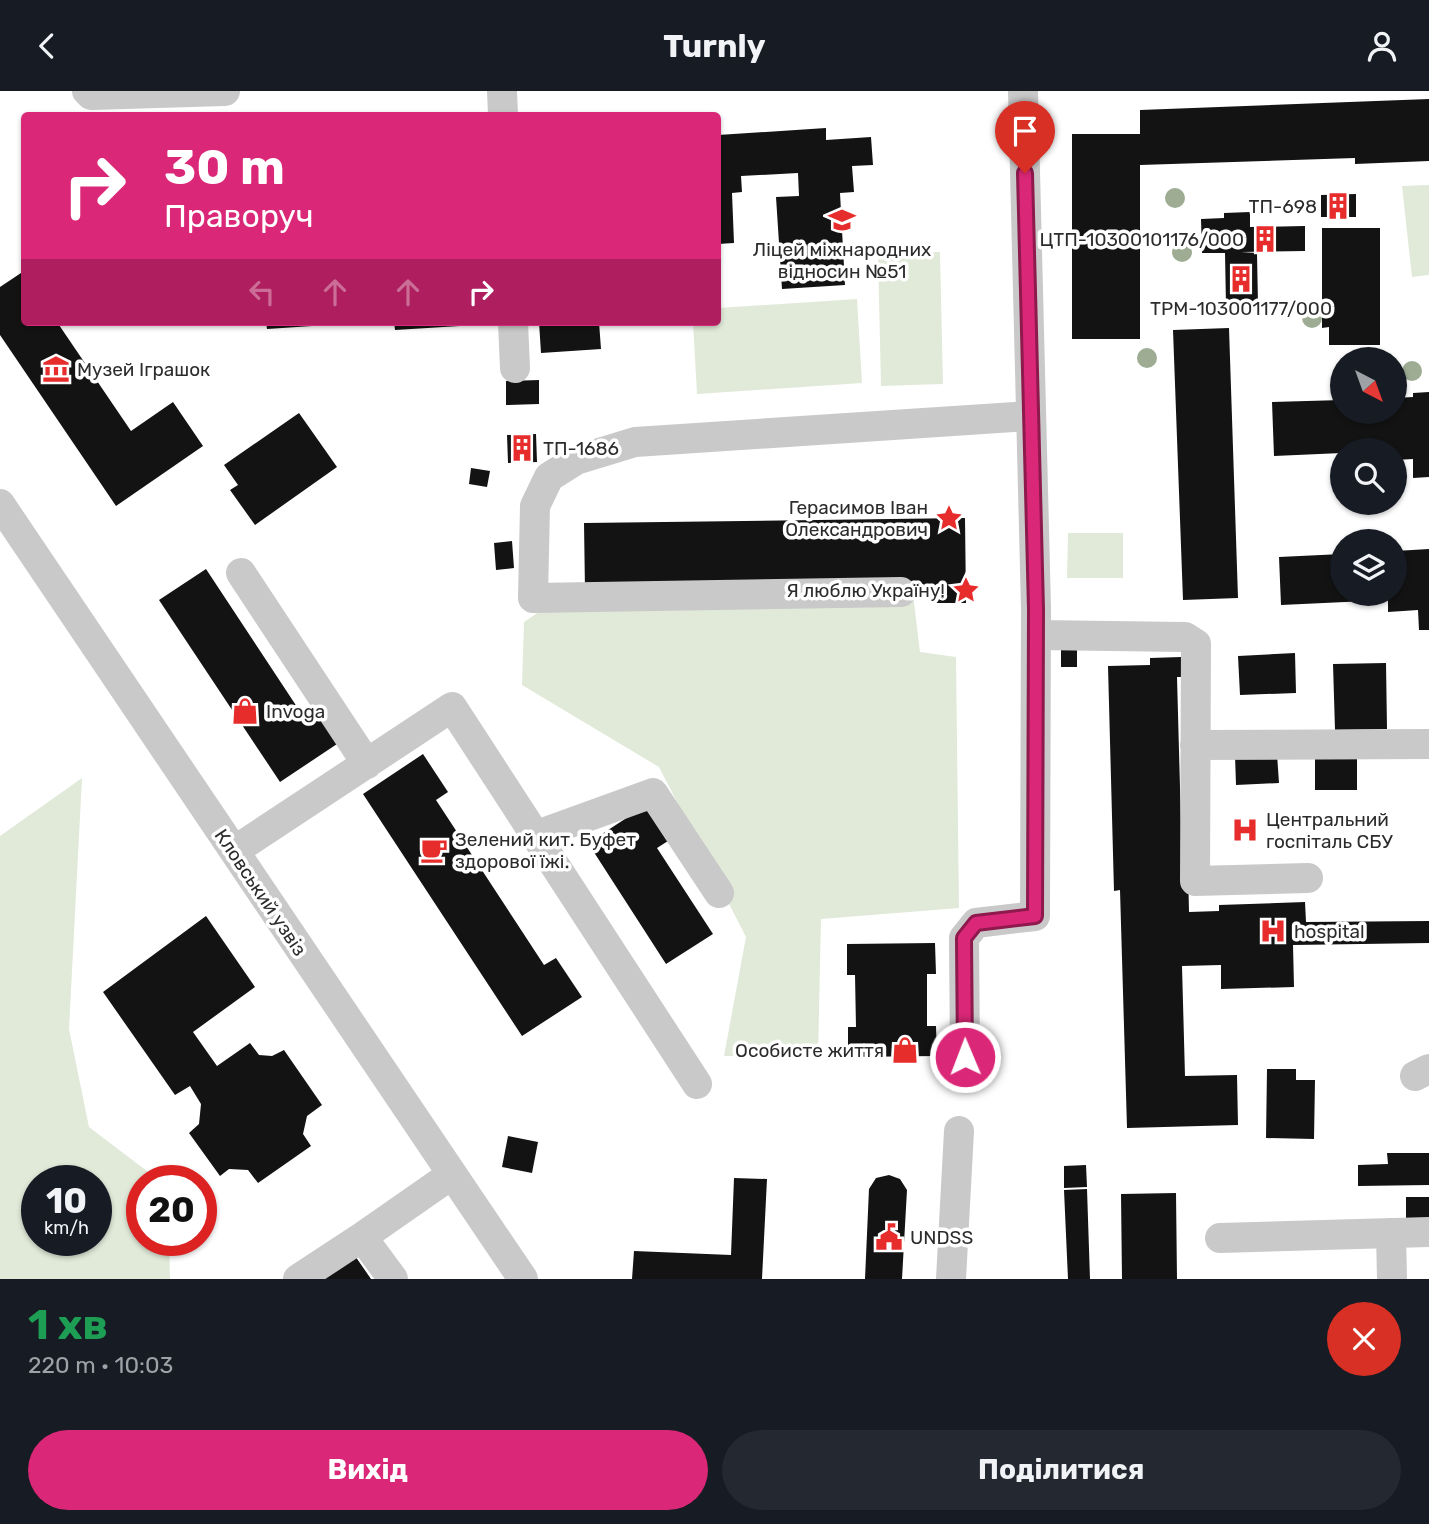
<!DOCTYPE html>
<html lang="uk">
<meta charset="utf-8">
<style>
:root{--surface:#171b24;--page:#242831;--text:#f1f3f6;--muted:#9ea1a6;--accent:#db2777}
body{margin:0;font-family:Rubik,sans-serif;background:var(--page);color:var(--text);height:100vh;display:flex;flex-direction:column;font-size:26px;white-space:nowrap}
*{box-sizing:border-box;margin:0}
p{font-size:23px;color:var(--muted)}
.icon{flex:none;width:38px;height:38px;fill:none;stroke:currentColor;stroke-width:2;stroke-linecap:round;stroke-linejoin:round}
.map{position:relative;height:1188px;overflow:hidden}
.details{display:flex;flex-direction:column;background:var(--surface);flex:1}
.details>*{flex:none}
.hud{position:absolute;left:21px;top:21px;width:700px;height:214px;border-radius:7px;box-shadow:0 2px 5px #0004;background:#db2777;color:#fff;overflow:hidden}
.needle{width:46px;rotate:139deg}
.tools{position:absolute;left:1330px;top:256px;display:grid;gap:14px}
.tools a{display:grid;place-items:center;width:77px;height:77px;border-radius:50%;background:var(--surface);box-shadow:0 2px 5px #0004;font-size:35px}
.speed{position:absolute;left:21px;top:1074px;display:flex;gap:14px;font-size:35px;font-weight:700;text-align:center}
.speed>*{display:grid;place-content:center;width:91px;height:91px;border-radius:50%;background:var(--surface);box-shadow:0 2px 5px #0004;line-height:1}
.speed small{font-size:18px;font-weight:400}
.speed .limit{border:10px solid #d22;background:#fff;color:#111}
.pin{position:absolute;display:grid;place-items:center;width:60px;height:60px;color:#fff;margin:-72px -30px;border-radius:50% 50% 50% 0;rotate:-45deg;box-shadow:0 0 7px #0007}
.pin .icon{rotate:45deg}
.me{position:absolute;width:77px;margin:-38px;rotate:359deg;stroke-linejoin:round;filter:drop-shadow(0 0 5px #0008)}
.turn{display:flex;align-items:center;gap:24px;height:147px;padding:0 28px;font-size:32px}
.turn .icon{width:91px;height:91px;stroke-width:2.5}
.turn b{display:block;font-size:49px;line-height:60px}
.lanes{display:flex;align-items:center;height:66px;padding:0 28px;background:#0003;justify-content:center;gap:35px;direction:ltr}
.lanes .off{opacity:.35}
.round{display:grid;place-items:center;flex:none;width:74px;height:74px;border-radius:37px;background:var(--page)}
.head{display:flex;align-items:center;justify-content:space-between;height:119px;padding:0 28px}
h1{font-size:42px;font-weight:700;line-height:52px;color:#1e9e55}
.primary-button{display:flex;gap:14px;margin-top:auto;padding:14px 28px}
.primary-button a{flex:1;height:80px;border-radius:42px;background:var(--accent);color:#fff;font-size:28px;font-weight:700;line-height:80px;text-align:center}
.primary-button a+a{background:var(--page);color:var(--text)}
header{display:flex;justify-content:space-between;align-items:center;height:91px;padding:0 28px;background:var(--surface);font-size:32px;font-weight:700}
.map>svg:first-child{display:block}
.green{fill:#e1ead9;fill-rule:evenodd}
.building{fill:#131313}
.lines{fill:none;stroke-linecap:round;stroke-linejoin:round}
.minor{stroke:#c9c9c9;stroke-width:30}
.tree{fill:#9dac93}
.route-casing{stroke:#8e194d;stroke-width:18}
.route{stroke:#db2777;stroke-width:12}
.labels{text-anchor:middle;stroke-width:7;stroke-linejoin:round;paint-order:stroke}
.poi-label{font-size:19px;fill:#2c2c2c;stroke:#fff;text-anchor:start}
.street-label{font-size:19px;fill:#2c2c2c;stroke:#fff}
</style>
<header><svg class="icon" aria-label="back" viewBox="0 0 24 24"><path d="M15 5l-7 7 7 7"/></svg>Turnly<svg class="icon" aria-label="person" viewBox="0 0 24 24"><circle cx="12" cy="8" r="4"/><path d="M4 21q1-7 8-7t8 7"/></svg></header>
<div class="map">
<svg width="1429" height="1188" viewBox="0 0 1429 1188">
<rect width="100%" height="100%" fill="#fff"/>
<path class="green" d="M1429,94V184L1412,186L1402,95Z
M940,161L943,293L881,295L878,163Z
M857,208L862,292L697,303L693,231H718V217Z
M1068,442H1123V487H1067Z
M913,503L920,561L956,566L959,817L821,828L818,965H724L746,846L659,676L522,594L524,531L561,506Z
M82,687L69,938L89,1036L160,1090H142V1150H169L170,1188H0V745ZM96,1090V1150H37V1090Z"/>
<path class="building" d="M1429,8V70L1355,73V67L1140,74V248H1072V43H1140V19Z
M826,37V49L871,46L873,74L852,75L854,101L840,102L845,194L782,198L776,106L799,105L798,82L741,85L742,101L732,102L734,152L718,153V44Z
M1356,103V126H1321V104Z
M1250,121V136L1305,135V160L1241,161L1257,162L1258,214L1226,215L1225,162H1202L1201,128L1224,127V122Z
M1322,137H1380V254H1329V236L1322,237Z
M24,180V231H57L131,340L173,311L203,355L116,415L0,244V196Z
M266,231H342V233L267,238Z
M394,231H476V234L395,239Z
M539,231H599L601,258L541,262Z
M1229,237L1238,507L1183,509L1173,239Z
M539,289V313L506,314V290Z
M1429,301V386L1413,387V368L1395,369V359H1342V362L1274,365L1272,311L1342,309V320H1395V307L1413,306V302Z
M299,322L337,376L255,434L230,399L238,394L224,374Z
M536,343L537,371L508,372L507,344Z
M471,377L490,380L487,396L469,393Z
M965,427L966,512H935V494L585,500L584,432Z
M512,450L514,477L496,479L494,452Z
M1429,458V539H1419L1418,519L1388,521V509L1281,514L1279,466L1342,463V502H1395V460Z
M206,478L303,625L314,618L337,653L280,691L159,509Z
M1061,557H1077V576H1061Z
M1295,562L1296,602L1240,604L1238,565Z
M1181,566L1182,586H1177L1181,733H1187L1189,821L1219,820V814L1305,811L1306,831L1429,830V852L1293,854L1294,896L1221,898V874L1182,875L1185,985L1237,984L1238,1034L1127,1037L1120,799L1114,800L1108,575L1150,574V567Z
M1386,572L1387,638L1335,639L1333,573Z
M423,663L448,701L436,709L544,874L556,867L582,906L522,945L363,703Z
M1277,663L1279,692L1236,694L1235,664Z
M1315,668H1357V699H1315Z
M645,715L668,750L657,757L713,843L666,873L588,752Z
M206,825L255,896L193,941L217,975L250,952L259,964L272,965L284,959L322,1014L307,1025L303,1043L311,1055L258,1092L248,1079L229,1078L220,1085L189,1042L199,1033L201,1013L190,995L175,1004L103,901Z
M935,852L936,883H927V935H936L937,965L848,966V936H856L855,884H847V853Z
M1267,978H1296V989H1315L1314,1048L1266,1047Z
M508,1045L538,1051L532,1082L502,1076Z
M1387,1062H1429V1094L1358,1095V1074L1388,1073Z
M1086,1074L1087,1096L1064,1097V1075Z
M889,1084L900,1088L907,1099L902,1188H865L869,1098L876,1087Z
M734,1087L767,1088L762,1188H632L634,1160L731,1164Z
M1087,1098L1090,1188H1068L1064,1099Z
M1176,1102L1177,1188H1122L1121,1103Z
M1406,1106H1429V1129L1406,1128Z
M351,1159L371,1188H309Z"/>
<g class="lines">
<path class="minor" d="M87,0L91,4L225,0
M502,0L503,24
M513,231L515,277
M0,413L523,1188
M241,482L367,673
M901,501L533,507L535,415L549,386L576,369L635,351L1030,325
M1036,544L1185,546L1196,553L1195,790L1308,787
M1195,654L1429,653
M537,744L653,702L719,802
M234,760L452,616L697,993
M965,966L964,847L976,832L1035,825L1036,518L1023,0
M1415,985L1429,978
M1391,1142L1392,1188
M362,1146L451,1084
M1220,1147L1429,1141
M298,1188L362,1146L393,1188
M951,1188L959,1040"/>
</g>
<g class="tree">
<circle cx="1175" cy="107" r="10"/>
<circle cx="1182" cy="161" r="10"/>
<circle cx="1312" cy="227" r="10"/>
<circle cx="1147" cy="267" r="10"/>
<circle cx="1412" cy="280" r="10"/>
</g>
<g class="lines">
<defs>
<path id="route" d="M965,966L964,847L976,832L1035,825L1036,518L1025,82"/>
</defs>
<use href="#route" class="route-casing"/>
<use href="#route" class="route"/>
</g>
<defs>
<symbol id="building-bare" viewBox="-9 -9 18 18"><path d="M-4-6H4V6H1V3H-1V6H-4ZM-2.5-4.3h1.7v1.8h-1.7ZM.8-4.3h1.7v1.8H.8ZM-2.5-1h1.7V.8h-1.7ZM.8-1h1.7V.8H.8Z" fill="#e62d2c" stroke="#fff" stroke-width="2.5" paint-order="stroke"/></symbol>
<symbol id="school-bare" viewBox="-9 -9 18 18"><path d="M0-5L7-2L0 1L-7-2ZM-4 1L0 2.5L4 1V4Q0 6-4 4Z" fill="#e62d2c" stroke="#fff" stroke-width="2.5" paint-order="stroke"/></symbol>
<symbol id="museum-bare" viewBox="-9 -9 18 18"><path d="M0-6L6-3V-2H-6V-3ZM-5-1h2V3h-2ZM-1-1h2V3h-2ZM3-1h2V3H3ZM-6 4H6V6H-6Z" fill="#e62d2c" stroke="#fff" stroke-width="2.5" paint-order="stroke"/></symbol>
<symbol id="sight-bare" viewBox="-9 -9 18 18"><path d="M0-6L1.8-2.2L6-1.7L2.9 1.2L3.7 5.4L0 3.3L-3.7 5.4L-2.9 1.2L-6-1.7L-1.8-2.2Z" fill="#e62d2c" stroke="#fff" stroke-width="2.5" paint-order="stroke"/></symbol>
<symbol id="shop-bare" viewBox="-9 -9 18 18"><path d="M-5-2.5h2.3a2.7 3.5 0 0 1 5.4 0H5L5.5 6h-11ZM-1.5-2.5h3a1.5 2.3 0 0 0-3 0Z" fill="#e62d2c" stroke="#fff" stroke-width="2.5" paint-order="stroke"/></symbol>
<symbol id="hospital-bare" viewBox="-9 -9 18 18"><path d="M-5-5h3v3.5h4V-5h3V5h-3V1.5h-4V5h-3Z" fill="#e62d2c" stroke="#fff" stroke-width="2.5" paint-order="stroke"/></symbol>
<symbol id="cafe-bare" viewBox="-9 -9 18 18"><path d="M-5.5-4.5H6V0H3Q3 3.5 0 3.5H-2.5Q-5.5 3.5-5.5 0ZM3-3.2v2h1.7v-2ZM-6 4.5H4V6H-6Z" fill="#e62d2c" stroke="#fff" stroke-width="2.5" paint-order="stroke"/></symbol>
<symbol id="civic-bare" viewBox="-9 -9 18 18"><path d="M-.6-6.5H3V-4.5H.6V-3L4-1V1h2V6H-6V1h2V-1L-.6-3ZM-1.2 2.5V6h2.4V2.5Z" fill="#e62d2c" stroke="#fff" stroke-width="2.5" paint-order="stroke"/></symbol>
</defs>
<g fill-rule="evenodd">
<use href="#building-bare" x="1319" y="96" width="38" height="38"/>
<use href="#school-bare" x="823" y="110" width="38" height="38"/>
<use href="#building-bare" x="1246" y="129" width="38" height="38"/>
<use href="#building-bare" x="1222" y="169" width="38" height="38"/>
<use href="#museum-bare" x="37" y="259" width="38" height="38"/>
<use href="#building-bare" x="503" y="338" width="38" height="38"/>
<use href="#sight-bare" x="930" y="408" width="38" height="38"/>
<use href="#sight-bare" x="947" y="480" width="38" height="38"/>
<use href="#shop-bare" x="226" y="601" width="38" height="38"/>
<use href="#hospital-bare" x="1226" y="720" width="38" height="38"/>
<use href="#cafe-bare" x="415" y="740" width="38" height="38"/>
<use href="#hospital-bare" x="1254" y="821" width="38" height="38"/>
<use href="#shop-bare" x="886" y="940" width="38" height="38"/>
<use href="#civic-bare" x="870" y="1127" width="38" height="38"/>
</g>
<g class="labels">
<g class="poi-label">
<text x="1317" y="122" text-anchor="end">ТП-698</text>
<text x="1244" y="155" text-anchor="end">ЦТП-10300101176/000</text>
<text x="842" y="165" text-anchor="middle">Ліцей міжнародних<tspan x="842" dy="22">відносин №51</tspan></text>
<text x="1241" y="224" text-anchor="middle">ТРМ-103001177/000</text>
<text x="77" y="285">Музей Іграшок</text>
<text x="543" y="364">ТП-1686</text>
<text x="928" y="423" text-anchor="end">Герасимов Іван<tspan x="928" dy="22">Олександрович</tspan></text>
<text x="945" y="506" text-anchor="end">Я люблю Україну!</text>
<text x="266" y="627">Invoga</text>
<text x="1266" y="735">Центральний<tspan x="1266" dy="22">госпіталь СБУ</tspan></text>
<text x="455" y="755">Зелений кит. Буфет<tspan x="455" dy="22">здорової їжі.</tspan></text>
<text x="1294" y="847">hospital</text>
<text x="884" y="966" text-anchor="end">Особисте життя</text>
<text x="910" y="1153">UNDSS</text>
</g>
<g class="street-label">
<text transform="translate(261 801) rotate(56)" y="7">Кловський узвіз</text>
</g>
</g>
</svg>
<div class="tools">
<a><svg class="needle" viewBox="-14 -14 28 28"><path d="M0-13l5 13h-10z" fill="#e53935"/><path d="M0 13l5-13h-10z" fill="#9ea1a6"/></svg></a>
<a><svg class="icon" aria-label="search" viewBox="0 0 24 24"><circle cx="10" cy="10" r="6"/><path d="M15 15l6 6"/></svg></a>
<a><svg class="icon" aria-label="layers" viewBox="0 0 24 24"><path d="M12 4l9 5-9 5-9-5zM3 14l9 5 9-5"/></svg></a>
</div>
<div class="speed"><div>10<small>km/h</small></div><div class="limit">20</div></div>
<div class="pin" style="left:1025px;top:82px;background:#d93025"><svg class="icon" aria-label="arrive" viewBox="0 0 24 24"><path d="M6 21V4h12l-3 4 3 4H6"/></svg></div>
<svg class="me" style="left:965px;top:966px" viewBox="-20 -20 40 40"><circle r="17" fill="#db2777" stroke="#fff" stroke-width="3"/><path d="M0-11L8 9 0 5-8 9z" fill="#fff"/></svg>
<div class="hud">
<div class="turn"><svg class="icon" aria-label="right" viewBox="0 0 24 24"><path d="M7 20v-9h11M14 6l5 5-5 5"/></svg><div><b>30 m</b>Праворуч</div></div>
<div class="lanes"><svg class="icon off" aria-label="left" viewBox="0 0 24 24"><path d="M17 20v-9H6M10 6l-5 5 5 5"/></svg><svg class="icon off" aria-label="ahead" viewBox="0 0 24 24"><path d="M12 20V5M6 11l6-6 6 6"/></svg><svg class="icon off" aria-label="ahead" viewBox="0 0 24 24"><path d="M12 20V5M6 11l6-6 6 6"/></svg><svg class="icon" aria-label="right" viewBox="0 0 24 24"><path d="M7 20v-9h11M14 6l5 5-5 5"/></svg></div>
</div>
</div>
<section class="details">
<div class="head"><div><h1>1 хв</h1><p>220 m · 10:03</p></div><a class="round" style="background:#d93025;color:#fff"><svg class="icon" aria-label="close" viewBox="0 0 24 24"><path d="M6 6l12 12M18 6L6 18"/></svg></a></div>
<div class="primary-button"><a>Вихід</a><a>Поділитися</a></div>
</section>
